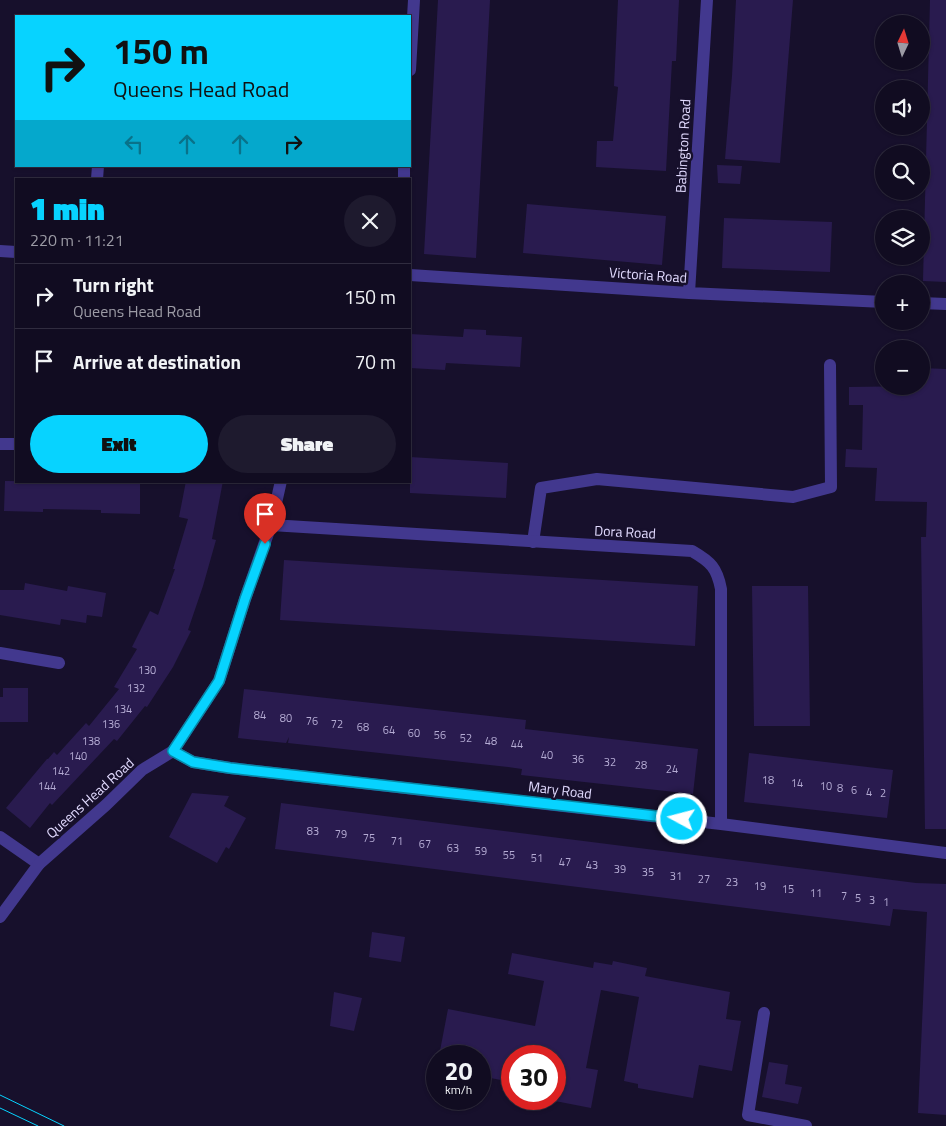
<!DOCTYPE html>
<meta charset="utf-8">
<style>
:root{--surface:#110c21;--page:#1e1a2e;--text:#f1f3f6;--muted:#9c9ba5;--line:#302c3f;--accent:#07d3ff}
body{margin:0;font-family:"Titillium Web",sans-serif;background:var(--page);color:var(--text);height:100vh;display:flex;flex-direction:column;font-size:19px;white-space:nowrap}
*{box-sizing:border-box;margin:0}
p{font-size:16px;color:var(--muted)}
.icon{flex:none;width:28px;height:28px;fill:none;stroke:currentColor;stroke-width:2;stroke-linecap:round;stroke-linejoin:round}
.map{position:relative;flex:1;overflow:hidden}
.sheet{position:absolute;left:15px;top:178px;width:396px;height:305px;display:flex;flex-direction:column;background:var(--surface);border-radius:0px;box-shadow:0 1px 4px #0004,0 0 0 1px var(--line)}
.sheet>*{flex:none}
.guide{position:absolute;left:15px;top:15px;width:396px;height:152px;border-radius:0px;box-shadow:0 1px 4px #0004,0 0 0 1px var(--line);background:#07d3ff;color:#111;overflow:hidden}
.needle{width:32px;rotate:4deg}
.buttons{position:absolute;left:875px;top:15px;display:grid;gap:10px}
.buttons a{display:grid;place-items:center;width:55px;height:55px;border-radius:50%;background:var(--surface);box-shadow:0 1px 4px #0004,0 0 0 1px var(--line);font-size:25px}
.speed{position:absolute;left:426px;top:1045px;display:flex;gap:10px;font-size:25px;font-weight:700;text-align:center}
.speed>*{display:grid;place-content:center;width:65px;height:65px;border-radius:50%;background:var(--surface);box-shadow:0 1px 4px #0004,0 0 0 1px var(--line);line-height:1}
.speed small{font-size:12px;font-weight:400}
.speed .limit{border:8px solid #d22;background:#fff;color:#111}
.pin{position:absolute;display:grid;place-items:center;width:42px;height:42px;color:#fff;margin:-51px -21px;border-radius:50% 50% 50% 0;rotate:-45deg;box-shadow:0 0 5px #0007}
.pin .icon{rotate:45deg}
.me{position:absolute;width:55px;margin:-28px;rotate:277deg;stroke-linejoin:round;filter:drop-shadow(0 0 4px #0008)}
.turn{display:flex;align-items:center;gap:18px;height:105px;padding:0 15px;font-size:22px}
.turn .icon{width:65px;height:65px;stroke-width:2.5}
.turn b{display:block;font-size:35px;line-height:42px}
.lanes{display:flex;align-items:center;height:48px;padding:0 15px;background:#0003;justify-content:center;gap:25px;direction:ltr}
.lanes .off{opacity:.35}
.round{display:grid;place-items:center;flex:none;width:52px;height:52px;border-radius:26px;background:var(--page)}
.overview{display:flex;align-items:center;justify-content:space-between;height:85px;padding:0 15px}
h1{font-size:30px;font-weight:800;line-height:38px;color:var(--accent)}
.button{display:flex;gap:10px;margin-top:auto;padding:10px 15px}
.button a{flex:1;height:58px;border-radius:30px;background:var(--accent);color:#111;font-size:20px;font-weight:800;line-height:58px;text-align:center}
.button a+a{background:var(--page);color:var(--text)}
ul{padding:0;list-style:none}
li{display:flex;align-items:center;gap:15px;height:65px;padding:0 15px;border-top:1px solid var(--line)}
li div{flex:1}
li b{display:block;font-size:19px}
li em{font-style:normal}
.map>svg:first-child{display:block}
.building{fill:#291b4f}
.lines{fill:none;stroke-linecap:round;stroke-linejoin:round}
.lane{stroke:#42388e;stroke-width:12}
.street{stroke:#42388e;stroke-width:12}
.tram{stroke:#07d3ff;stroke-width:1}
.route-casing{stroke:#0589a6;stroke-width:12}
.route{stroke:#07d3ff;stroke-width:9}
.labels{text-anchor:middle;stroke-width:5;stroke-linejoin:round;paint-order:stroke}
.number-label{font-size:11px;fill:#b4abd3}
.street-label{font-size:14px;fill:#e2dbff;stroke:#17102c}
</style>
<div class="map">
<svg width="946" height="1126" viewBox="0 0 946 1126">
<rect width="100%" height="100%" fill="#17102c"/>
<path class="building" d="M438,0H490L476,258L424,254Z
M618,0H679L676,61H672L666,171L596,167L597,141H613L618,87L614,86Z
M736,0H793L780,163L725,159L732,76Z
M930,0H946V282L923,281Z
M717,165L742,166L740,184L718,183Z
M527,204L666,216L662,265L523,253Z
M724,218L832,222L830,272L722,268Z
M464,329L486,330V335L522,337L520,367L446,363L445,370L410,368V334L463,337Z
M921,368L946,369V829H925L921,537H926L927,502L875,501L877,468L845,467L846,449L862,450L863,405H849V387L921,386Z
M410,457L508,463L506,498L410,493Z
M5,481L140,482V514L101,513V510L43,509V512L4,511Z
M186,481H223L212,539L216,540L203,586L188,630L191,631L173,667L147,707L145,706L117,741L114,739L52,805L50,803L30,828L6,808L47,759H48L54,752L57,755L86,723L89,726L119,689L114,687L137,649L132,647L150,611L158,615L175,569H173L188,519L179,517Z
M284,560L698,586L695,646L280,620Z
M25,583L67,591L68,586L106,593L102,617L87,615L86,623L61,619L60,625L0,615V590H24Z
M752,586H808L810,726H754Z
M3,688H28V722H0V697H3Z
M244,689L526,720L525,729L698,749L693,794L521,775L522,769L508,767L288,743L289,737L286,743L238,738Z
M749,753L893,770L887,818L744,802Z
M192,793L229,796L224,806L246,818L229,849L226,847L217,863L169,837Z
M281,803L916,883L946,884V1115L918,1113L927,912L893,909L890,926L275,849Z
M372,932L405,937L401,962L369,957Z
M512,953L593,968L594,962L612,965L613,961L647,968L645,976L730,992L726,1019L741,1021L732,1071L699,1065L693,1098L638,1088V1084L624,1081L639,997L601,990L586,1068L598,1070L591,1108L555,1101V1056H512V1082L480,1076V1056H439L448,1009L535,1026L544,981L508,974Z
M334,992L362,998L354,1031L330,1026Z
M769,1062L788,1065L785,1084L802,1087L798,1104L762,1097Z"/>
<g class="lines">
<path class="lane" d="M533,542L541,488L597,479L793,497L831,487L830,365
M0,653L59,663
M0,837L39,864
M764,1013L748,1115L806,1126"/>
<path class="street" d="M410,70L414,0
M97,179L98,166
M404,179V166
M0,251L16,252
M410,275L689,293L884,302
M689,293L707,0
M921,303L946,304
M0,444H16
M271,525L692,551C711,562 717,568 721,589V824
M173,751L193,762L230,768L721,824L946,853
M0,917L39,864L106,805L142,770L173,751L219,681L245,599L271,525L281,481"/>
<path class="tram" d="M0,1095L64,1126
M0,1108L38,1126"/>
</g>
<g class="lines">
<defs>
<path id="route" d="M265,544L245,599L219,681L173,751L193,762L230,768L682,819"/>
</defs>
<use href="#route" class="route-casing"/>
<use href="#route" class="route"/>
</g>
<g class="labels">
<g class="number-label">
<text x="147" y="674">130</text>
<text x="136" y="692">132</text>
<text x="123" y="713">134</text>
<text x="260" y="719">84</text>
<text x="286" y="722">80</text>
<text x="312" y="725">76</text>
<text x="111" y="728">136</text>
<text x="337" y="728">72</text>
<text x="363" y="731">68</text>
<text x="389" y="734">64</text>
<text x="414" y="737">60</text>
<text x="440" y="739">56</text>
<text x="466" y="742">52</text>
<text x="91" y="745">138</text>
<text x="491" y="745">48</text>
<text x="517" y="748">44</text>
<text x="547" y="759">40</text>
<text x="78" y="760">140</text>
<text x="578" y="763">36</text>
<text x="610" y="766">32</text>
<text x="641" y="769">28</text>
<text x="672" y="773">24</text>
<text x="61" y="775">142</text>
<text x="768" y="784">18</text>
<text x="797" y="787">14</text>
<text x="47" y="790">144</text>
<text x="826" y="790">10</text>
<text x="840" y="792">8</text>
<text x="854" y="794">6</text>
<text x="869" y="796">4</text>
<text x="883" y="797">2</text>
<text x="313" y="835">83</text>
<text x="341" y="838">79</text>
<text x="369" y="842">75</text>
<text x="397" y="845">71</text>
<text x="425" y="848">67</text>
<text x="453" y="852">63</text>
<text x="481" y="855">59</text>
<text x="509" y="859">55</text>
<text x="537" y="862">51</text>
<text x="565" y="866">47</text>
<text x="592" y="869">43</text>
<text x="620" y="873">39</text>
<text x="648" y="876">35</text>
<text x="676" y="880">31</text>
<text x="704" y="883">27</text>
<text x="732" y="886">23</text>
<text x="760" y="890">19</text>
<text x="788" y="893">15</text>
<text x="816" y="897">11</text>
<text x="844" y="900">7</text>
<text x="858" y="902">5</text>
<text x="872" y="904">3</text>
<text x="886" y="906">1</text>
</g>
<g class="street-label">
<text transform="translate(683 146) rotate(-87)" y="5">Babington Road</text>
<text transform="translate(648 275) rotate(4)" y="5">Victoria Road</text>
<text transform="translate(625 532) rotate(3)" y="5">Dora Road</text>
<text transform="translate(560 790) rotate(7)" y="5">Mary Road</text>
<text transform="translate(90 798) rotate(-42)" y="5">Queens Head Road</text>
</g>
</g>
</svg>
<div class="buttons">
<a><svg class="needle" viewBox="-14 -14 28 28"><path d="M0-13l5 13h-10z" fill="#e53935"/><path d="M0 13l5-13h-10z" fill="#9c9ba5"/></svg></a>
<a><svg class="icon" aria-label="sound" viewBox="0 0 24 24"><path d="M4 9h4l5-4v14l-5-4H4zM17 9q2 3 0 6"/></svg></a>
<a><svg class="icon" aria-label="search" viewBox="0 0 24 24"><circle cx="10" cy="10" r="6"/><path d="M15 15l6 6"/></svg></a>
<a><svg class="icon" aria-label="layers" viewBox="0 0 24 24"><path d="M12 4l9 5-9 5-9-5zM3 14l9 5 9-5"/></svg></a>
<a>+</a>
<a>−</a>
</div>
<div class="speed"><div>20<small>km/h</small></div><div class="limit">30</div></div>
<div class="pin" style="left:265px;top:544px;background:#d93025"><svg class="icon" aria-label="arrive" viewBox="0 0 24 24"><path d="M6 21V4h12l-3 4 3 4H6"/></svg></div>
<svg class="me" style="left:682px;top:819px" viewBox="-20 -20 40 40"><circle r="17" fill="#07d3ff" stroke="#fff" stroke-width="3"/><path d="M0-11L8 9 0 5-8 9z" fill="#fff"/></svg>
<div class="guide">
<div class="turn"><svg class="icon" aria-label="right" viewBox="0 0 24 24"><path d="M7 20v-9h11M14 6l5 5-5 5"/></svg><div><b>150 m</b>Queens Head Road</div></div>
<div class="lanes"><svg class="icon off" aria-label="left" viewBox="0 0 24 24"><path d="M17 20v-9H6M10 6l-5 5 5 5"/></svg><svg class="icon off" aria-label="ahead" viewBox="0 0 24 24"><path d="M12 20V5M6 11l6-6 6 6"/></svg><svg class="icon off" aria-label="ahead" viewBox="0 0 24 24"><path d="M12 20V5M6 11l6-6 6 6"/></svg><svg class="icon" aria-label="right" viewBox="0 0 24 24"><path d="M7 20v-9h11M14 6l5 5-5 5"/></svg></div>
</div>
<section class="sheet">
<div class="overview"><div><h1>1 min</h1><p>220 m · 11:21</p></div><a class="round"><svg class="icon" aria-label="close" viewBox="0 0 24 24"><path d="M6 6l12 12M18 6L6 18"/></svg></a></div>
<ul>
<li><svg class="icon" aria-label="right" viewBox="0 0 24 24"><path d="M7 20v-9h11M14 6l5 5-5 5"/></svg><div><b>Turn right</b><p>Queens Head Road</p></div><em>150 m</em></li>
<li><svg class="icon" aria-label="arrive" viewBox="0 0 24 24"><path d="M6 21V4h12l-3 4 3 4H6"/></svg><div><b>Arrive at destination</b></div><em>70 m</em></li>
</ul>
<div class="button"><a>Exit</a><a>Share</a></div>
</section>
</div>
